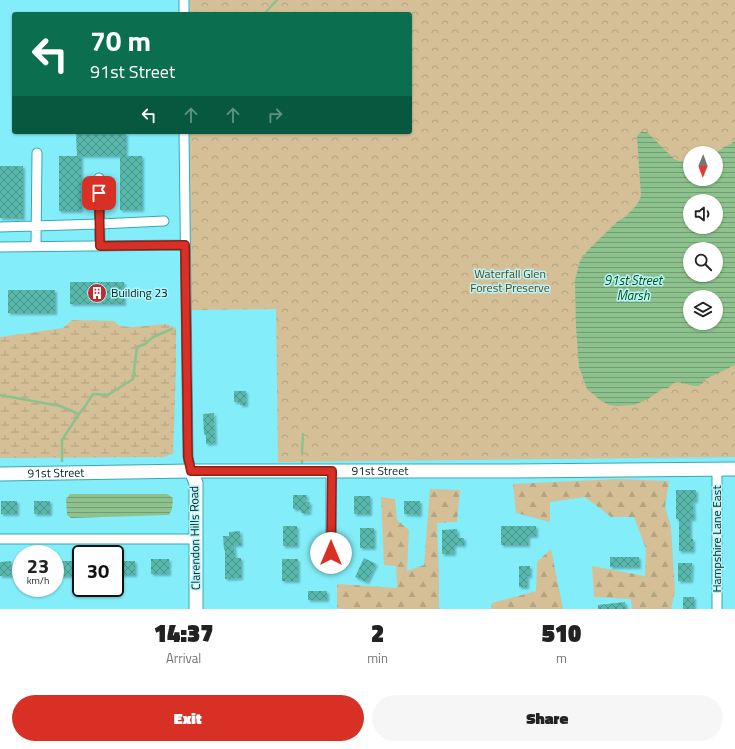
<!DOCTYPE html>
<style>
:root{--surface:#fff;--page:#f6f6f6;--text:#222;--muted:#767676;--accent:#d93025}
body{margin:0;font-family:"Titillium Web",sans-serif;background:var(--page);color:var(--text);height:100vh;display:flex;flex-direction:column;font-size:15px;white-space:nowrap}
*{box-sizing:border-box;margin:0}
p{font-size:13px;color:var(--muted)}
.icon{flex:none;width:22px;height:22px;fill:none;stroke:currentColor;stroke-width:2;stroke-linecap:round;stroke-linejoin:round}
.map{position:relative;height:609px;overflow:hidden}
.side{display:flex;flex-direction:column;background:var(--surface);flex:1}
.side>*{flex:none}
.hud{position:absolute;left:12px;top:12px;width:400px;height:122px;border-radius:4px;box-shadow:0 1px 3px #0004;background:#0b6e4f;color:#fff;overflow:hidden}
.needle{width:26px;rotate:181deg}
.controls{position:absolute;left:683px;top:146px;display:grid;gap:8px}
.controls a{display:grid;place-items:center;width:40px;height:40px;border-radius:50%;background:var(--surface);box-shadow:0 1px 3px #0004;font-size:20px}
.speed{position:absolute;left:12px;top:545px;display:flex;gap:8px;font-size:20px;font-weight:700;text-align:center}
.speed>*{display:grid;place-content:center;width:52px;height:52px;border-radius:50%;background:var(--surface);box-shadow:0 1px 3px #0004;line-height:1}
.speed small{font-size:10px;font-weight:400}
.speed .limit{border:2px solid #111;border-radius:6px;background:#fff;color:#111}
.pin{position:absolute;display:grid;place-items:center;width:34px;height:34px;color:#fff;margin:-17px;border-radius:8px;box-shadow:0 2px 6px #0006}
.me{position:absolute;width:44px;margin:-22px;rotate:0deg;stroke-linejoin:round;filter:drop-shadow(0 0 3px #0008)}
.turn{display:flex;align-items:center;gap:14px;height:84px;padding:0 12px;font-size:18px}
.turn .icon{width:52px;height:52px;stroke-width:2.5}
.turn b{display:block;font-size:28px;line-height:34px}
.lanes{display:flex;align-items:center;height:38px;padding:0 12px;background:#0003;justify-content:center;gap:20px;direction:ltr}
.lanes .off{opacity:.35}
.eta{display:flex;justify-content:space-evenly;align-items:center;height:68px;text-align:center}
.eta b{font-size:24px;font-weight:800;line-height:28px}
.action{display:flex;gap:8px;margin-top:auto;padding:8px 12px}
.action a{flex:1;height:46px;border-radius:24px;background:var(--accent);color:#fff;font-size:16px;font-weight:800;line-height:46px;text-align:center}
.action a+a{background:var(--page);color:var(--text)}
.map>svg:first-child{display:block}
.forest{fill:url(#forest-firs)}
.wetland{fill:url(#wetland-marsh)}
.park{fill:url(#park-crowns);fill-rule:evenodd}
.water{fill:url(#water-rules);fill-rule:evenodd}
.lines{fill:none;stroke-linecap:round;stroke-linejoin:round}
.stream{stroke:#8dc18d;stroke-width:2.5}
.building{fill:url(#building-cross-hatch);filter:url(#shadow)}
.street-casing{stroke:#36a8b3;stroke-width:11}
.secondary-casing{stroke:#36a8b3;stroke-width:15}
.street{stroke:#fff;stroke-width:9}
.secondary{stroke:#fff;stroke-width:13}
.route-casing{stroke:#8d1f18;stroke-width:10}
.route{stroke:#d93025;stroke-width:7}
.labels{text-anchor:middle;stroke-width:3;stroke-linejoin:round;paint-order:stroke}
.park-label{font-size:12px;fill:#5b4410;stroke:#b9f4fa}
.poi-label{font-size:12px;fill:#012427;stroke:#b9f4fa;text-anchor:start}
.street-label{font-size:12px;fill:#012427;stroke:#b9f4fa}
.water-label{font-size:13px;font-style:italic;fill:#00520e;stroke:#b9f4fa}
</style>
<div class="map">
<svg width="735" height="609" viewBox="0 0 735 609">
<defs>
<pattern id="forest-firs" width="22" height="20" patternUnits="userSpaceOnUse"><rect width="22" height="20" fill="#d4bf96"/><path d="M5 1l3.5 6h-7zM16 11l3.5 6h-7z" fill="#b4a481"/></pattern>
<pattern id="wetland-marsh" width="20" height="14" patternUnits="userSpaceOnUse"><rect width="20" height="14" fill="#d4bf96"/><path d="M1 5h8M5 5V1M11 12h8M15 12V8" fill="none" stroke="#b4a481"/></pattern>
<pattern id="park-crowns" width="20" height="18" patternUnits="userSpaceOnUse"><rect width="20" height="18" fill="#d4bf96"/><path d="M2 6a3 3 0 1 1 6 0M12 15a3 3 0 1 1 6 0" fill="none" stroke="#b4a481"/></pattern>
<pattern id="water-rules" width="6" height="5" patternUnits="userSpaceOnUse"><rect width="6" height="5" fill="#8dc18d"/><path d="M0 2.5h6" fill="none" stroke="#719d73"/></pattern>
<pattern id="building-cross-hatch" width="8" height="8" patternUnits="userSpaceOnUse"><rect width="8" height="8" fill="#58b8ac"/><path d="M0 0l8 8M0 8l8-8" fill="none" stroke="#46958c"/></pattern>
<filter id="shadow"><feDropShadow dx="2" dy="2" stdDeviation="1" flood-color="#0004"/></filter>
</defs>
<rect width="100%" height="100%" fill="#83eef9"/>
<path class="forest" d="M618,479L669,481L665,507L671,527L675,591L671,609H632L631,599L594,597L592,566L645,576L646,549L634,517H611L585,497L550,502V522L516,513L513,484Z
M430,489L460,490L457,522L437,523L439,575V609H344L337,608V584L397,588L396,566L384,565L381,497L395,499L397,520L409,530L407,571L424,565Z
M551,549L563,609H491L492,603L536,591L537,562Z"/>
<path class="wetland" d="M72,320L114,321L119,326L133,327L166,324L176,328V368L173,454L163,457L0,458V337L63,328Z"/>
<path class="park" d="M190,0H735V457L278,462L276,309L191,310L190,132H410V14H190ZM690,153H716V179H690ZM690,201H716V227H690ZM690,249H716V275H690ZM690,297H716V323H690Z"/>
<path class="water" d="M641,132H647L674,159L679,161L690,162V179H716V153H715L735,141V365L706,379L699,386H694L678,382L674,383L668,388L662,389L648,399L634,405L616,406L609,405L600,400L587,389L579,367L576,327L575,280L580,261L588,250L618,221L625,217L634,208L638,203L641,196L637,136ZM690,201H716V227H690ZM690,249H716V275H690ZM690,297H716V323H690Z
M70,494H167L173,498L172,509L169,515L71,518L67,515L66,499Z"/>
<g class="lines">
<path class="stream" d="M264,14L277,0
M0,395L60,406L79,414L86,405L93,394L108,395L133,379L137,347L145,344L153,337L172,329
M302,453L303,434
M62,461V440L79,414
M302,461V463"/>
</g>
<path class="building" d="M126,133V156H142V210H120V156H77L76,134Z
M59,156H81V211H59Z
M0,166H23V218H0Z
M70,282H124V304H70Z
M8,290H55V313H8Z
M234,391H246V405H240V402H234Z
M214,413L215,443L206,444V435L204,434L203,414Z
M676,490H696V501H693L694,519H690V539H693V551H679V519H676Z
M293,495H307L306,502H310L309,513H301V509H293Z
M354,496H370V514H354Z
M1,501H17V514H1Z
M34,501H50V514H34Z
M404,501H420V515L404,514Z
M283,526H297V546H283Z
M501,526H536V536H528V545H501Z
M360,528H374V548H360Z
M457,529L458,538H464V545H454V554H442V530Z
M240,531L241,545H234L235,558H241V578L225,579V550H224L223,536H229V532Z
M610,557H639V567H610Z
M364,558L376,564L367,582L355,577Z
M151,559H169V574H151Z
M282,559H298V581H282Z
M11,561V576H0V562Z
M55,561H72V576H55Z
M118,561H135V575H118Z
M678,563H692L691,581H678Z
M519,566H530V576H527V587H519Z
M308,591H327V600H308Z
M683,597H694V609H683Z
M625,602L626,609H598V605Z"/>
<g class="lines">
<defs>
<path id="street" d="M184,0V14
M184,132L188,457L191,471
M99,178L100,246
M0,227L100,224L164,221
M36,246L37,153
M0,247L185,245
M717,469V609
M0,539H196
M331,553V471"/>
<g id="secondary">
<path d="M191,471L196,483V609"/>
<path id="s1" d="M0,474L191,471H513L735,469"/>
</g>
</defs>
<use href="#street" class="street-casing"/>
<use href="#secondary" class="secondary-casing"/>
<use href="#street" class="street"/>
<use href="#secondary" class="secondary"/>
</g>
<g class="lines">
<defs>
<path id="route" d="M99,193L100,246L185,245L188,457L191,471H332L331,553"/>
</defs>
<use href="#route" class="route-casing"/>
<use href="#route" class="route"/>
</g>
<defs>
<symbol id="building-disc" viewBox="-11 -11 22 22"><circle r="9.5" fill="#bc2c31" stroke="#b9f4fa"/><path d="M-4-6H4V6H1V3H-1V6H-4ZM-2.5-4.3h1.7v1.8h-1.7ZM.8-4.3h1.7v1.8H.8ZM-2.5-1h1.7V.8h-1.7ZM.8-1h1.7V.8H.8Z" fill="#fff"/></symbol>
</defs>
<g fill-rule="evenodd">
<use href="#building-disc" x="86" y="282" width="22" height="22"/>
</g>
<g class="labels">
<g class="park-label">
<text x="510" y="278">Waterfall Glen<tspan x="510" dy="14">Forest Preserve</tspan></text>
</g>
<g class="poi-label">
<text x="111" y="297">Building 23</text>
</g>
<g class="street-label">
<text dy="4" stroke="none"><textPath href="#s1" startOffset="380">91st Street</textPath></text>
<text dy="4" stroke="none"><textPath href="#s1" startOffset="56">91st Street</textPath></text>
<text transform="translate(195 538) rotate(-91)" y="4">Clarendon Hills Road</text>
<text transform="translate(717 539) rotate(-90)" y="4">Hampshire Lane East</text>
</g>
<g class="water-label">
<text x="633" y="285">91st Street<tspan x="633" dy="15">Marsh</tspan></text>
</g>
</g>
</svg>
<div class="controls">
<a><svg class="needle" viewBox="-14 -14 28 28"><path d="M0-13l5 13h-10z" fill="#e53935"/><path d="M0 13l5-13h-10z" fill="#767676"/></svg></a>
<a><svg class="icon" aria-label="sound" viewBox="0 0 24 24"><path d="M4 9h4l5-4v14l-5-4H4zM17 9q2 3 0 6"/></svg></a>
<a><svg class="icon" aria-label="search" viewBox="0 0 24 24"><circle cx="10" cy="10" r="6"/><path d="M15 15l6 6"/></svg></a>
<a><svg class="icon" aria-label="layers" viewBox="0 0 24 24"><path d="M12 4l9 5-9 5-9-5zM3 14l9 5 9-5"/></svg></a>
</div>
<div class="speed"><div>23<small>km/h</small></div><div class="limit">30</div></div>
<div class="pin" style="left:99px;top:193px;background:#d93025"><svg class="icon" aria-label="arrive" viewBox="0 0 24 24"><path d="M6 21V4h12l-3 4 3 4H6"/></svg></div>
<svg class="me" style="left:331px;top:553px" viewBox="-20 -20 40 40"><circle r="19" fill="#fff"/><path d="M0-13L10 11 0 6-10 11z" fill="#d93025"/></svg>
<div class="hud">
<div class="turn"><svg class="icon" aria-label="left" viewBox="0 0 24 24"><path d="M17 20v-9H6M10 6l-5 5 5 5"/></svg><div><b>70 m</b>91st Street</div></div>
<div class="lanes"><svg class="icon" aria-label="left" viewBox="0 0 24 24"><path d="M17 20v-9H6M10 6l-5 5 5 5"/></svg><svg class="icon off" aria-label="ahead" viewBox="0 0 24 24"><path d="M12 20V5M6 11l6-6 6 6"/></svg><svg class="icon off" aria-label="ahead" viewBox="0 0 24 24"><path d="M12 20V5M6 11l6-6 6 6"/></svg><svg class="icon off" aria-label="right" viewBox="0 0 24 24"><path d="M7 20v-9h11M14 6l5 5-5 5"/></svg></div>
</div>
</div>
<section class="side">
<div class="eta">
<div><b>14:37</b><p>Arrival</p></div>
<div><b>2</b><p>min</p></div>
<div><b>510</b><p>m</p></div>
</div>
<div class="action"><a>Exit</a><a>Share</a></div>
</section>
